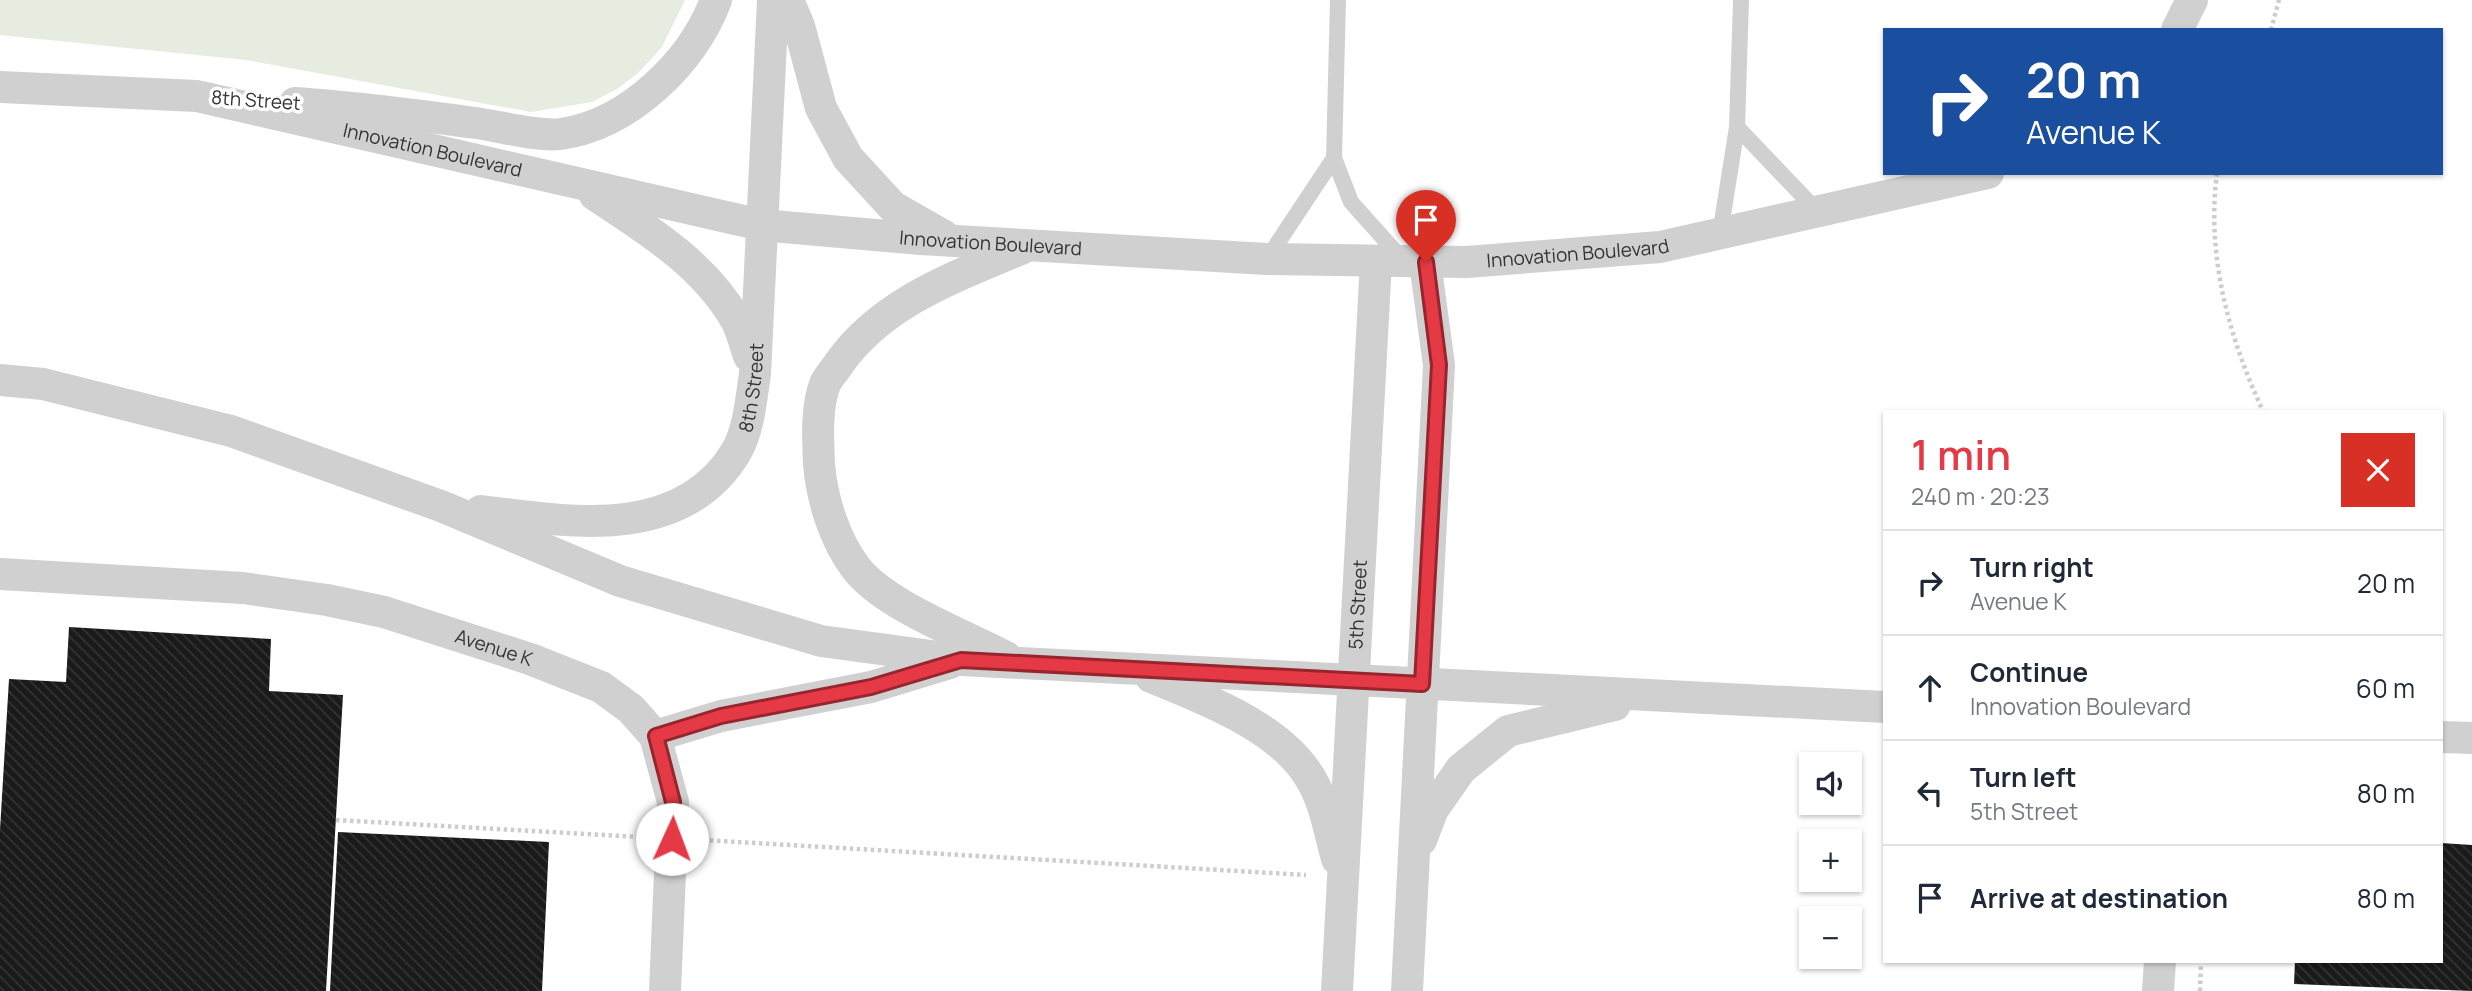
<!DOCTYPE html>
<meta charset="utf-8">
<style>
:root{--surface:#fff;--page:#f6f6f7;--text:#1f2937;--muted:#747a83;--line:#e0e1e3;--accent:#e63946}
body{margin:0;font-family:Manrope,sans-serif;background:var(--page);color:var(--text);height:100vh;display:flex;flex-direction:column;font-size:26px;white-space:nowrap}
*{box-sizing:border-box;margin:0}
p{font-size:23px;color:var(--muted)}
.icon{flex:none;width:38px;height:38px;fill:none;stroke:currentColor;stroke-width:2;stroke-linecap:round;stroke-linejoin:round}
.map{position:relative;flex:1;overflow:hidden}
.sheet{position:absolute;left:1883px;top:410px;width:560px;height:553px;display:flex;flex-direction:column;background:var(--surface);border-radius:0px;box-shadow:0 2px 5px #0004}
.sheet>*{flex:none}
.banner{position:absolute;left:1883px;top:28px;width:560px;height:147px;border-radius:0px;box-shadow:0 2px 5px #0004;background:#1a4fa0;color:#fff;overflow:hidden}
.controls{position:absolute;left:1799px;top:752px;display:grid;gap:14px}
.controls a{display:grid;place-items:center;width:63px;height:63px;border-radius:0px;background:var(--surface);box-shadow:0 2px 5px #0004;font-size:35px}
.pin{position:absolute;display:grid;place-items:center;width:60px;height:60px;color:#fff;margin:-72px -30px;border-radius:50% 50% 50% 0;rotate:-45deg;box-shadow:0 0 7px #0007}
.pin .icon{rotate:45deg}
.me{position:absolute;width:77px;margin:-38px;rotate:2deg;stroke-linejoin:round;filter:drop-shadow(0 0 5px #0008)}
.turn{display:flex;align-items:center;gap:24px;height:147px;padding:0 28px;font-size:32px}
.turn .icon{width:91px;height:91px;stroke-width:2.5}
.turn b{display:block;font-size:49px;line-height:60px}
.round{display:grid;place-items:center;flex:none;width:74px;height:74px;border-radius:0px;background:var(--page)}
.head{display:flex;align-items:center;justify-content:space-between;height:119px;padding:0 28px}
h1{font-size:42px;font-weight:600;line-height:52px;color:var(--accent)}
ul{padding:0;list-style:none}
li{display:flex;align-items:center;gap:21px;height:105px;padding:0 28px;border-top:2px solid var(--line)}
li div{flex:1}
li b{display:block;font-size:26px}
li em{font-style:normal}
.map>svg:first-child{display:block}
.green{fill:#e6ecdf}
.building{fill:url(#building-back-hatch)}
.lines{fill:none;stroke-linecap:round;stroke-linejoin:round}
.path{stroke:#cdcdcd;stroke-width:4.5;stroke-dasharray:3.5 3.5;stroke-linecap:butt}
.lane{stroke:#d0d0d0;stroke-width:16}
.street{stroke:#d0d0d0;stroke-width:32}
.route-casing{stroke:#96252e;stroke-width:18}
.route{stroke:#e63946;stroke-width:12}
.labels{text-anchor:middle;stroke-width:7;stroke-linejoin:round;paint-order:stroke}
.street-label{font-size:19px;fill:#333;stroke:#fff}
</style>
<div class="map">
<svg width="2472" height="991" viewBox="0 0 2472 991">
<defs>
<pattern id="building-back-hatch" width="6" height="6" patternUnits="userSpaceOnUse" patternTransform="scale(1.75)"><rect width="6" height="6" fill="#1a1a1a"/><path d="M-1 5l2 2M0 0l6 6M5-1l2 2" fill="none" stroke="#333"/></pattern>
</defs>
<rect width="100%" height="100%" fill="#fff"/>
<path class="green" d="M0,0H685L662,47L638,73L617,89L592,102L531,112L246,60L0,35Z"/>
<path class="building" d="M69,627L271,639L269,691L343,695L326,991H0V830L9,679L66,682Z
M338,832L549,842L542,991H330Z
M2441,843L2472,845V991L2294,984L2295,961H2441Z"/>
<g class="lines">
<path class="path" d="M2271,30L2279,0
M2217,173C2206,255 2229,338 2263,411
M336,820L640,837
M703,840L1306,875
M2200,991L2201,961"/>
<path class="lane" d="M1338,0L1334,158L1351,202L1402,259
M1737,127L1819,213
M1720,234L1737,127L1741,0
M1267,259L1334,158"/>
<g class="street">
<path d="M788,0L799,26L821,108L848,158L893,207L944,236"/>
<path d="M2177,30L2192,0"/>
<path id="s1" d="M0,87L197,96L761,225L921,239L1267,259L1467,262L1660,247L1988,173"/>
<path d="M295,103C356,107 416,115 476,123C499,126 538,137 561,134C629,124 692,63 716,0"/>
<path d="M595,195C648,230 704,264 736,320C742,331 745,345 749,356"/>
<path d="M0,380L43,384L231,431L441,506L620,581L821,641L961,660L1885,707"/>
<path id="s2" d="M481,511C568,522 682,542 736,452C749,430 751,399 755,374L773,0"/>
<path id="s3" d="M0,574L243,588L327,600L384,612L530,659L601,687L631,709L655,736L721,716L871,687L950,663"/>
<path d="M1006,657C964,635 884,605 856,568C834,539 822,499 819,464C818,440 816,407 825,384C828,377 836,369 840,362C884,301 957,276 1023,248"/>
<path d="M1151,677C1205,699 1283,728 1312,781C1325,803 1330,834 1337,859"/>
<path d="M655,736L673,802L665,991"/>
<path d="M2441,737L2472,738"/>
<path d="M1421,840L1433,809L1461,769L1508,731L1615,705"/>
<path id="s4" d="M1337,991L1376,261"/>
<path d="M1407,991L1439,365L1425,262"/>
<path d="M2158,991L2160,961"/>
</g>
</g>
<g class="lines">
<defs>
<path id="route" d="M672,839L673,802L656,736L721,716L871,687L961,660L1422,684L1439,365L1426,262"/>
</defs>
<use href="#route" class="route-casing"/>
<use href="#route" class="route"/>
</g>
<g class="labels">
<g class="street-label">
<text transform="translate(256 100) rotate(4)" y="7">8th Street</text>
<text dy="7" stroke="none"><textPath href="#s1" startOffset="439">Innovation Boulevard</textPath></text>
<text dy="7" stroke="none"><textPath href="#s1" startOffset="1006">Innovation Boulevard</textPath></text>
<text dy="7" stroke="none"><textPath href="#s1" startOffset="1594">Innovation Boulevard</textPath></text>
<text dy="7" stroke="none"><textPath href="#s2" startOffset="346">8th Street</textPath></text>
<text dy="7" stroke="none"><textPath href="#s4" startOffset="387">5th Street</textPath></text>
<text dy="7" stroke="none"><textPath href="#s3" startOffset="502">Avenue K</textPath></text>
</g>
</g>
</svg>
<div class="controls">
<a><svg class="icon" aria-label="sound" viewBox="0 0 24 24"><path d="M4 9h4l5-4v14l-5-4H4zM17 9q2 3 0 6"/></svg></a>
<a>+</a>
<a>−</a>
</div>
<div class="pin" style="left:1426px;top:262px;background:#d93025"><svg class="icon" aria-label="arrive" viewBox="0 0 24 24"><path d="M6 21V4h12l-3 4 3 4H6"/></svg></div>
<svg class="me" style="left:672px;top:839px" viewBox="-20 -20 40 40"><circle r="19" fill="#fff"/><path d="M0-13L10 11 0 6-10 11z" fill="#e63946"/></svg>
<div class="banner">
<div class="turn"><svg class="icon" aria-label="right" viewBox="0 0 24 24"><path d="M7 20v-9h11M14 6l5 5-5 5"/></svg><div><b>20 m</b>Avenue K</div></div>
</div>
<section class="sheet">
<div class="head"><div><h1>1 min</h1><p>240 m · 20:23</p></div><a class="round" style="background:#d93025;color:#fff"><svg class="icon" aria-label="close" viewBox="0 0 24 24"><path d="M6 6l12 12M18 6L6 18"/></svg></a></div>
<ul>
<li><svg class="icon" aria-label="right" viewBox="0 0 24 24"><path d="M7 20v-9h11M14 6l5 5-5 5"/></svg><div><b>Turn right</b><p>Avenue K</p></div><em>20 m</em></li>
<li><svg class="icon" aria-label="ahead" viewBox="0 0 24 24"><path d="M12 20V5M6 11l6-6 6 6"/></svg><div><b>Continue</b><p>Innovation Boulevard</p></div><em>60 m</em></li>
<li><svg class="icon" aria-label="left" viewBox="0 0 24 24"><path d="M17 20v-9H6M10 6l-5 5 5 5"/></svg><div><b>Turn left</b><p>5th Street</p></div><em>80 m</em></li>
<li><svg class="icon" aria-label="arrive" viewBox="0 0 24 24"><path d="M6 21V4h12l-3 4 3 4H6"/></svg><div><b>Arrive at destination</b></div><em>80 m</em></li>
</ul>
</section>
</div>
